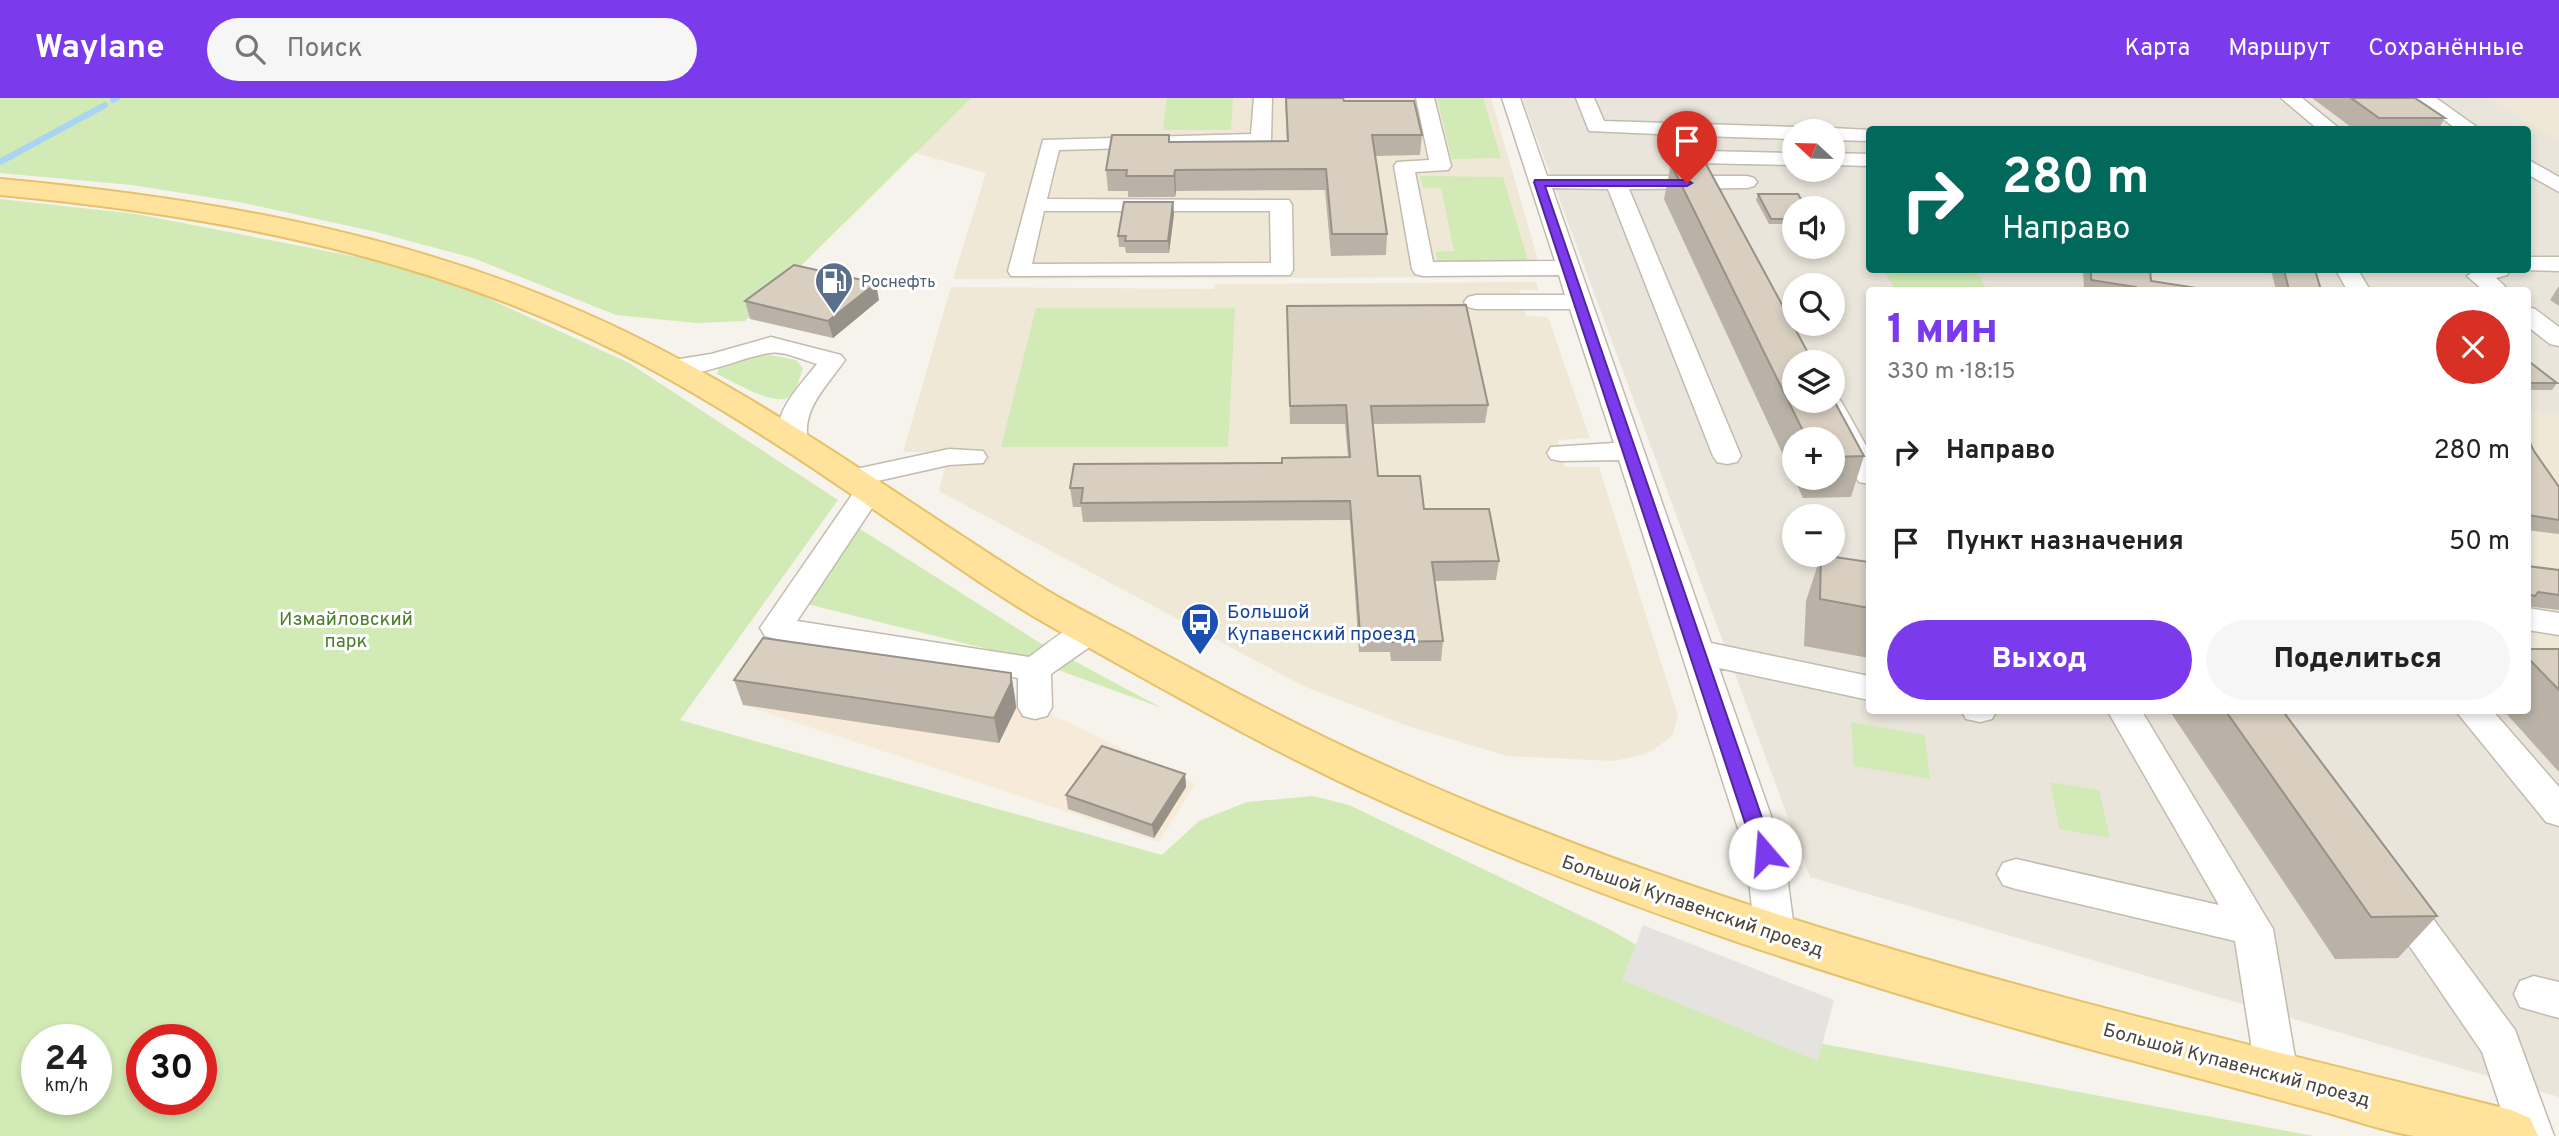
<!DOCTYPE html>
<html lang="ru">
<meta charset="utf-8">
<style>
:root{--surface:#fff;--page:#f6f6f6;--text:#222;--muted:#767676;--accent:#7c3aed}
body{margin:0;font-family:Overpass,sans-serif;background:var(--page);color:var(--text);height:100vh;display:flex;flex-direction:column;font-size:26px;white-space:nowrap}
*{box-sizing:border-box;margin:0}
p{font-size:23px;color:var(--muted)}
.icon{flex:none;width:38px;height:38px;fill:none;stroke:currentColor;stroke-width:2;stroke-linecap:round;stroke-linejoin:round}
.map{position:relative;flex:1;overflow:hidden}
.side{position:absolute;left:1866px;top:189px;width:665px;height:427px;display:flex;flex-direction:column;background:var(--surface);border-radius:7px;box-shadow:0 4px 10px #0003}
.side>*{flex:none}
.guide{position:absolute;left:1866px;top:28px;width:665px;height:147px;border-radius:7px;box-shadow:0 4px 10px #0003;background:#00695c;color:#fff;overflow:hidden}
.needle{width:46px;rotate:292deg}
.controls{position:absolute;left:1782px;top:21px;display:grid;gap:14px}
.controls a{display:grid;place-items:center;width:63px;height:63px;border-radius:50%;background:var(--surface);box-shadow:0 4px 10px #0003;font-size:35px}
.speed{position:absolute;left:21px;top:926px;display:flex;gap:14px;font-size:35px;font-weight:700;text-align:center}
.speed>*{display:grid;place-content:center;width:91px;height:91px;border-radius:50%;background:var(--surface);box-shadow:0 4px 10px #0003;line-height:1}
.speed small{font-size:18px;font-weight:400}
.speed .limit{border:10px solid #d22;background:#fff;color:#111}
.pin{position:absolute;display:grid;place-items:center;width:60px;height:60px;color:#fff;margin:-72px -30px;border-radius:50% 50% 50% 0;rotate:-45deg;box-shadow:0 0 7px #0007}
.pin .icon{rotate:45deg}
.me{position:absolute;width:77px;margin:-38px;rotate:342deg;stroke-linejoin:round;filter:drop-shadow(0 0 5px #0008)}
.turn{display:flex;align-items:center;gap:24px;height:147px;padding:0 21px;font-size:32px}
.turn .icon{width:91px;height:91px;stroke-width:2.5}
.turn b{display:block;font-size:49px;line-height:60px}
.round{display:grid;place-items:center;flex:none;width:74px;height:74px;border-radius:37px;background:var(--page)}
.overview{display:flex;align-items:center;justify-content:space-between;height:119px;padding:0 21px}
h1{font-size:42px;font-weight:800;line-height:52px;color:var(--accent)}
.action{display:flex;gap:14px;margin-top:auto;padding:14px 21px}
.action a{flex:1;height:80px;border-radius:42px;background:var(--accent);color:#fff;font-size:28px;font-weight:800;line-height:80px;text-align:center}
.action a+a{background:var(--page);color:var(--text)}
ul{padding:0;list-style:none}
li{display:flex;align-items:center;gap:21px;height:91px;padding:0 21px}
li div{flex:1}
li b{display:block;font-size:26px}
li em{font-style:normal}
header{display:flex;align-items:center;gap:42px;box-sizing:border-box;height:98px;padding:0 35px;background:var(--accent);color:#fff}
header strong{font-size:33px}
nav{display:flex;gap:38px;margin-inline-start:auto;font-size:24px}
.search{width:490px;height:63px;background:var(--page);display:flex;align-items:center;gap:18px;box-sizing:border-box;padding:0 24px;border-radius:38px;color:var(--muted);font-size:26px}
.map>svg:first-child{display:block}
.residential{fill:#eae5da;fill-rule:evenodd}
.commercial{fill:#f7ead8}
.education{fill:#efe8d6}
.green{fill:#d2eab5;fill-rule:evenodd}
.parking{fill:#e5e3e0}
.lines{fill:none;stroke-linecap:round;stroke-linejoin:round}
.stream{stroke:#a9d4f2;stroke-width:6}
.minor-casing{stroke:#c2bbae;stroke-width:3}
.major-casing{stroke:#e6c16a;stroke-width:4}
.minor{fill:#fff;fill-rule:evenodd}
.major{fill:#ffe39c;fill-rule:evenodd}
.wall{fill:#bab2a6;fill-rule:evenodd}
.shaded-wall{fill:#979187}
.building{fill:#d8cfc1;stroke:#979187;stroke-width:2}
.route{fill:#7c3aed;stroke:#51269a;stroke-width:2}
.labels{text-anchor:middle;stroke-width:6;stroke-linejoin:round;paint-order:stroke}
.far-service-label{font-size:16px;fill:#4e5e75;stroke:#fff;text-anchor:start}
.transit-label{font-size:19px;fill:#164399;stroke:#fff;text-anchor:start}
.park-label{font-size:19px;fill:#4a7f2a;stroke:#fff}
.street-label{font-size:19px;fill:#4b4439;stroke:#fff}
</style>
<header>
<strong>Waylane</strong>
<div class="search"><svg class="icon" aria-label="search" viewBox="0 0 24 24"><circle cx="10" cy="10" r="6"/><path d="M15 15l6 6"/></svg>Поиск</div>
<nav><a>Карта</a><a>Маршрут</a><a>Сохранённые</a></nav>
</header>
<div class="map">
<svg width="2559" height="1038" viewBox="0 0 2559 1038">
<rect width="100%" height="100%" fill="#f6f3ec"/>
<path class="residential" d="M1522,0H2559V999L1810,779ZM1869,32H2527V172H1869ZM1794,33H1832V72H1794ZM1794,110H1832V149H1794ZM1794,187H1832V226H1794ZM1869,192H2527V612H1869ZM1794,264H1832V303H1794ZM1794,341H1832V380H1794ZM1794,418H1832V457H1794Z"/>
<path class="commercial" d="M771,565L1020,601L1195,686L1159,744L743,607Z"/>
<path class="education" d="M955,0H1491L1543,179L953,181L986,75L905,52Z
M2491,1H2559V44Z
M1536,184L1538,192H1519L1526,218L1548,219L1590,340L1558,342L1565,369H1599L1678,618L1672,638L1653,652L1641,657L1614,663L1507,658L1408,628L1303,588L939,393L949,354H903L951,189L1214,191L1215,186Z
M2527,313L2559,317V557L2527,551Z"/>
<path class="green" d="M0,0H971L745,223L696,225L616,217L473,160L372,133L239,104L132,87L0,75Z
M1167,0H1233L1231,32H1163Z
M1437,0H1483L1501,60L1452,61Z
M1420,78L1503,79L1529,166L1438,167L1436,154L1454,153L1441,90H1423Z
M0,101L136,116L378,163L472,193L629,265L838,402L680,622L1162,757L1199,723L1247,704L1313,698L1349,707L1611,832L1757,919L1818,945L2314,1038H0ZM37,942H96V1001H37ZM142,942H201V1001H142Z
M1884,172H1975L1988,192L1894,190Z
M1036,210H1235L1228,349H1001Z
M756,254L796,262L803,270C800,279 797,293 789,299C775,309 732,283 717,276L720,267Z
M857,429L1048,550L1032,562L803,505Z
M1065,558L1162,610L1050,569Z
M1851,624L1925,637L1930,681L1854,668Z
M2050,684L2099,692L2110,740L2059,731Z"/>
<path class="parking" d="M1643,827L1834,902L1818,963L1622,882Z"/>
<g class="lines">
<path class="stream" d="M113,2L117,0
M0,64L105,7"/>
<defs>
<path id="minor" d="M1254,0H1272L1271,42L1268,46L1059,52L1047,101L1289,102L1292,107L1293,172L1290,177L1011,178L1008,173L1043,42L1251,36ZM1044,113H1270L1271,165L1032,166Z
M1416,0H1434L1451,68L1448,72L1415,74L1433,164L1555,163L1502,0H1520L1547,78H1747L1754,80L1757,84L1754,88L1747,90L1629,91L1741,358L1737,364L1727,366L1717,364L1713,358L1608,91L1552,90L1711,545L1869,578V602L1719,570L1784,755L1795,838L1789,850L1775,854L1761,850L1755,838L1746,755L1619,362L1561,363L1551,361L1547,355L1551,349L1614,345L1570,211H1476L1468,209L1464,204L1468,199L1476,197H1565L1559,177L1423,178L1415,176L1412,171L1394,68L1397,64L1429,62Z
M1576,0H1594L1604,23L1794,29L1803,33H1794V41L1700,38L1705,53L1794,55V67L1697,65L1690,63L1680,37L1589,33Z
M2281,0H2302L2341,32H2319Z
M2414,0H2436L2481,32H2458Z
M1832,30L1871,32L1869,43L1832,42V33H1824Z
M1832,55L1869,56V68L1832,67Z
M2527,61L2559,79V94L2527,76Z
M2527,159H2559V173L2522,172H2527Z
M2336,172H2358L2370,192H2347Z
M2476,172H2510L2507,177L2496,180L2509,192H2483L2467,178Z
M2527,209L2535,211L2559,229V248L2550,246L2527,228Z
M771,239L841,257L845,262C827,288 801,311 808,344L804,350L794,352L784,350C765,321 800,288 817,266C803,262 782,252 769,255C734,261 697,283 661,274L657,269L661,264L711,256Z
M1832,296L1841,303L1869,353V386L1859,384L1855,378L1815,303H1832Z
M949,351L983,353L987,359L983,365L949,367L873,384L880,386L884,392L797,523L1029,559C1050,545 1075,518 1101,525L1106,533L1101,541L1051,576L1052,609L1047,618L1035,621L1023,618L1018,609V580L776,541L765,538L760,530L856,391L845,389L841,383L845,377L856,371Z
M2527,510L2559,515V537L2527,532Z
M1961,612H1997L1992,621L1980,624L1966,621Z
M2107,612H2141L2273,831L2298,977L2292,991L2277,996L2262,991L2256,977L2235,843L2016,791L2003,787L1997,776L2003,765L2016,761L2219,807Z
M2455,612H2492L2559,689V728L2546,724Z
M2397,786L2411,791L2515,932L2554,1038H2510L2482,954L2378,802L2383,791Z
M2534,878L2559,884V920L2520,909L2514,896L2520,883Z"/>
<path id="major" d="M0,81C198,99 397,133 580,213C747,285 892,396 1046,492C1073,508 1101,522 1129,537C1217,585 1304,632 1395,672C1752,832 2134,918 2511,1012L2530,1020L2538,1038C2501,1038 2450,1038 2414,1038C2383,1033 2351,1021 2321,1013C2250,994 2179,975 2108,956C1856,888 1606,807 1368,697C1260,647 1156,587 1052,529C1004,502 959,470 914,439C838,387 763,335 683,289C474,167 239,119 0,97Z"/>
</defs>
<use href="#minor" class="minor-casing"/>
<use href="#major" class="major-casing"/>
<use href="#minor" class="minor"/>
<use href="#major" class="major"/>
</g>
<path class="wall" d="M1285,0H1343L1344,3L1422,37L1420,57L1375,58L1387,136L1386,157L1331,158L1325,92L1176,93L1175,99H1128V93H1108L1106,72L1170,44L1287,43Z
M2312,0H2415L2445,20L2438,32H2355Z
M1671,66L1864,358L1851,399L1803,400L1664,101ZM1794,341H1832V380H1794Z
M1758,96L1794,110V126H1769L1756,102Z
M1173,104L1174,116L1169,155H1126L1125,149H1119L1118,138Z
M2083,172H2150L2151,183L2209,192H2084Z
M2271,172H2315L2321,192H2276Z
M2559,188V208L2550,202Z
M879,202L833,240L750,221L745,203Z
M1287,208L1488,307L1485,325L1373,326L1378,378L1499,463L1496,482L1434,483L1443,543L1441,563H1391L1390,554H1359L1350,422L1083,424L1081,409H1073L1070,390L1282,365L1348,359L1345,326H1290Z
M2527,262L2557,285L2552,292H2527Z
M2527,339L2534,353L2559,389V436L2527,432Z
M1821,457L1869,464V560L1804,548L1806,503Z
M2527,468L2559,472V512L2527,508Z
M2527,551H2559V674L2503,612H2527Z
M1011,575L1015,600L1016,610L999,645L743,607L734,582Z
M2169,612H2282L2437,818L2398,860L2335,861Z
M1185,676L1186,689L1154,740L1068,711L1066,697Z"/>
<path class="shaded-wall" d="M1175,72L1176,93L1175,99L1174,78Z
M1173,104L1174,116L1169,155L1168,143Z
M876,185L879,202L833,240L828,223Z
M1011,575L1015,600L1016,610L999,645L994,620Z
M1185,676L1186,689L1154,740L1152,727Z"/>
<path class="building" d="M1286,0H1343L1344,3H1414L1422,37H1372L1387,136H1332L1326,71L1175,72L1174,78H1126L1127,72H1106L1112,37H1169V44L1288,43Z
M2351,0H2415L2445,20H2379Z
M1671,66H1706L1813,264H1794V303H1832V299L1864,358L1832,359V341H1807Z
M1758,96H1798L1806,110H1794V121H1771Z
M1124,104H1173L1168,143H1125L1126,138H1118Z
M794,167L876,185L828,223L745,203Z
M2091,172H2150L2151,183L2209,192H2136V189L2091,182Z
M2284,172H2315L2321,192H2289Z
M1466,207L1488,307L1371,308L1378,378H1420L1424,411H1489L1499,463L1432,464L1443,543L1392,544V535H1360L1350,403L1081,405L1083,390H1070L1074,366L1282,365V360L1350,359L1346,307L1290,308L1287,208Z
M2527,262L2557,285H2527Z
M2527,339L2534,353L2559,389V422L2527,417Z
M1821,457L1869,464V510L1820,501Z
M2527,468L2559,472V497L2538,494L2535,498L2527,496Z
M763,540L1011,575V585L994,620L734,582Z
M2527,551H2559V592L2527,559Z
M2225,612H2282L2437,818L2371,819Z
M1102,648L1185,676L1152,727L1066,697Z"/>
<path class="route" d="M1535,82H1687L1692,85L1687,88H1545L1774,755L1771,761L1765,763L1758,761L1755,755L1534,84Z"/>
<defs>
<symbol id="fuel-pin" viewBox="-11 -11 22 30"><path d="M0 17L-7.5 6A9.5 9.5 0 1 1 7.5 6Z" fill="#5c6f8a" stroke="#fff"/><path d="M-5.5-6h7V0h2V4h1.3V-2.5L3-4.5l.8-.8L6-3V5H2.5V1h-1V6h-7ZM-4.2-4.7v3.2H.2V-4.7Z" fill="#fff"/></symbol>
<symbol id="bus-pin" viewBox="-11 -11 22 30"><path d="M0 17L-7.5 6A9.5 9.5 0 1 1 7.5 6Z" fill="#1a4fb4" stroke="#fff"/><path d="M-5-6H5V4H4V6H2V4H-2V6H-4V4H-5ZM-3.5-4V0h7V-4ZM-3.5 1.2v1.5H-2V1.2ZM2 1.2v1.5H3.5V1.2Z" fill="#fff"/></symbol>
</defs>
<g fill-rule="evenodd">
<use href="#fuel-pin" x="812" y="161" width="44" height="60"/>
<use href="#bus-pin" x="1178" y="502" width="44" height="60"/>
</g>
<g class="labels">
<g class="far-service-label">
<text x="861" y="189">Роснефть</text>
</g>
<g class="transit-label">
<text x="1227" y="520">Большой<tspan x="1227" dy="22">Купавенский проезд</tspan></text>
</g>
<g class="park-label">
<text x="346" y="527">Измайловский<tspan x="346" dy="22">парк</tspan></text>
</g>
<g class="street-label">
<text transform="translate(1693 807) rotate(19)" y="7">Большой Купавенский проезд</text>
<text transform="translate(2237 966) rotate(15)" y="7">Большой Купавенский проезд</text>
</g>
</g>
</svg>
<div class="controls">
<a><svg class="needle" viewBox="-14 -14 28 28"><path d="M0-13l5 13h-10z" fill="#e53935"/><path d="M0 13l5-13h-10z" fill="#767676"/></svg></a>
<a><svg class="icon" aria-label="sound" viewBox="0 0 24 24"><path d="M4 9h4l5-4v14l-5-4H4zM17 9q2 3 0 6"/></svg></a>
<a><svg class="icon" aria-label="search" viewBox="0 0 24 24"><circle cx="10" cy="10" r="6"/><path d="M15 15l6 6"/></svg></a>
<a><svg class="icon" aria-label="layers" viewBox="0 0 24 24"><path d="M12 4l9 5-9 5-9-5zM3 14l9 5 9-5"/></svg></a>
<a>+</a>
<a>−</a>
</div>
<div class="speed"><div>24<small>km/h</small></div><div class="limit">30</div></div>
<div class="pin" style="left:1687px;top:85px;background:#d93025"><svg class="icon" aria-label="arrive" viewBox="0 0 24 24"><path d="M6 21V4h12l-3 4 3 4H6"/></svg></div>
<svg class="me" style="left:1765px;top:755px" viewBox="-20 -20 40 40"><circle r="19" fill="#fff"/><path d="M0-13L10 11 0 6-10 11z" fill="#7c3aed"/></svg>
<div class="guide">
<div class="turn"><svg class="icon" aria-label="right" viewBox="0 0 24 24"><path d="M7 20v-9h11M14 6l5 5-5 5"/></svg><div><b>280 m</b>Направо</div></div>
</div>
<section class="side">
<div class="overview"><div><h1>1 мин</h1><p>330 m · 18:15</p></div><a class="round" style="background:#d93025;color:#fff"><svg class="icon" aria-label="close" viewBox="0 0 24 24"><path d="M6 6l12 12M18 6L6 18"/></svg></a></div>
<ul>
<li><svg class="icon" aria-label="right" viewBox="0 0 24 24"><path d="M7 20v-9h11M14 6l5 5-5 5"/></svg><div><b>Направо</b></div><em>280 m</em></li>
<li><svg class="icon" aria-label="arrive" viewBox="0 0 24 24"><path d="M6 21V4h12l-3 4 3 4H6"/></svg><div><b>Пункт назначения</b></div><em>50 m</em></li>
</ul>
<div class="action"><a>Выход</a><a>Поделиться</a></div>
</section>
</div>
